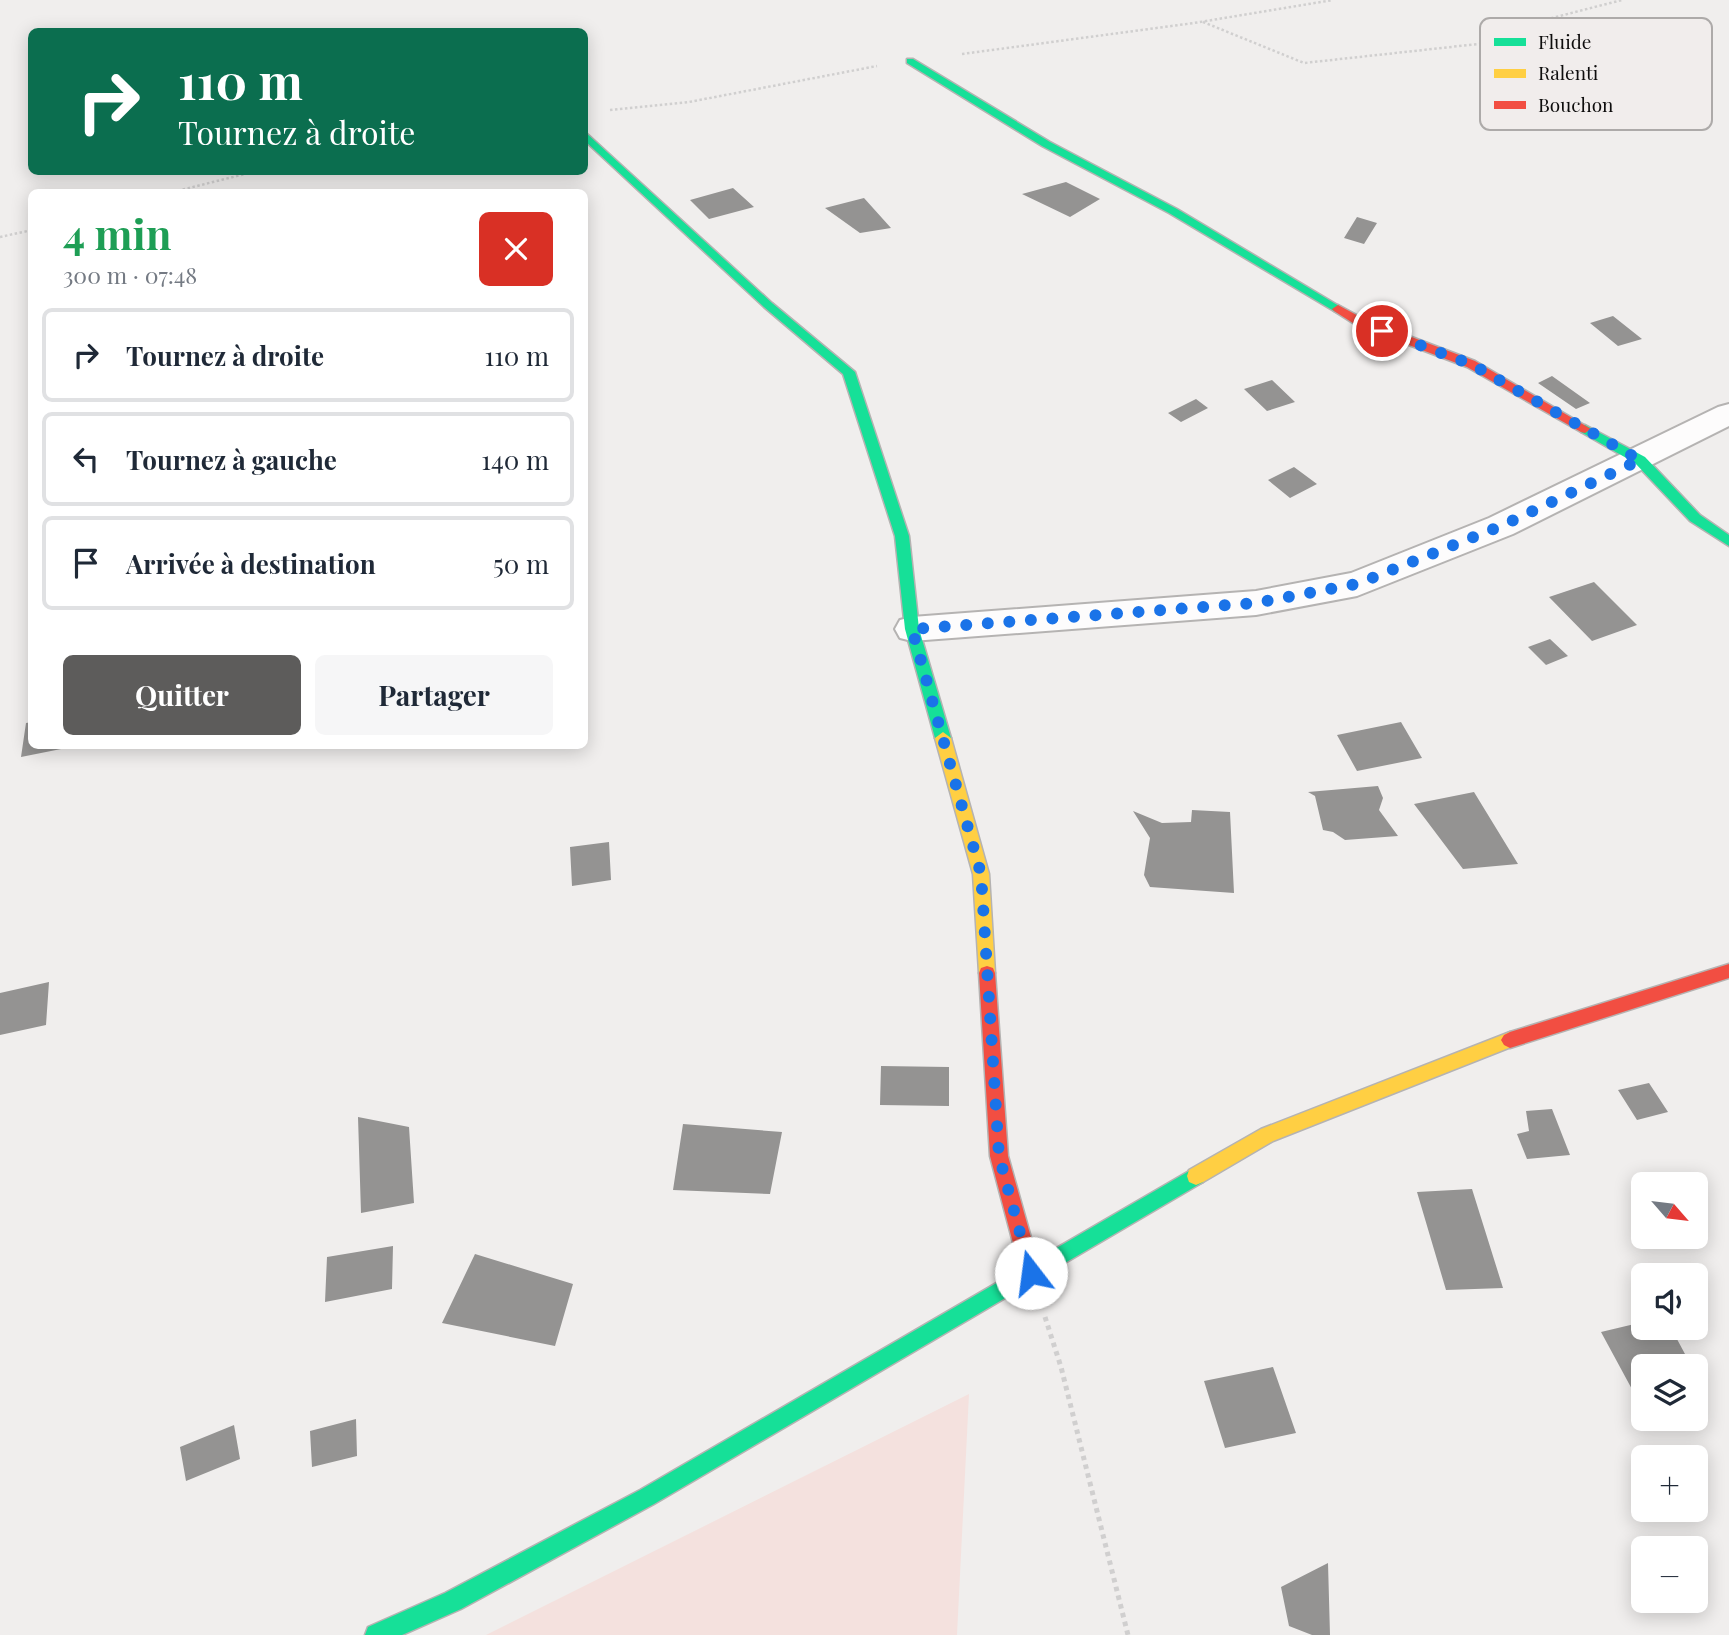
<!DOCTYPE html>
<html lang="fr">
<meta charset="utf-8">
<style>
:root{--surface:#fff;--page:#f6f6f7;--text:#1f2937;--muted:#747a83;--line:#e0e1e3;--accent:#5d5c5b}
body{margin:0;font-family:"Playfair Display",serif;background:var(--page);color:var(--text);height:100vh;display:flex;flex-direction:column;font-size:26px;white-space:nowrap}
*{box-sizing:border-box;margin:0}
p{font-size:23px;color:var(--muted)}
.icon{flex:none;width:38px;height:38px;fill:none;stroke:currentColor;stroke-width:2;stroke-linecap:round;stroke-linejoin:round}
.map{position:relative;flex:1;overflow:hidden}
.panel{position:absolute;left:28px;top:189px;width:560px;height:560px;display:flex;flex-direction:column;background:var(--surface);border-radius:10px;box-shadow:0 4px 18px #0003}
.panel>*{flex:none}
.banner{position:absolute;left:28px;top:28px;width:560px;height:147px;border-radius:10px;box-shadow:0 4px 18px #0003;background:#0b6e4f;color:#fff;overflow:hidden}
.needle{width:46px;rotate:118deg}
.tools{position:absolute;left:1631px;top:1172px;display:grid;gap:14px}
.tools a{display:grid;place-items:center;width:77px;height:77px;border-radius:10px;background:var(--surface);box-shadow:0 4px 18px #0003;font-size:35px}
.pin{position:absolute;display:grid;place-items:center;width:60px;height:60px;color:#fff;margin:-30px;border:4px solid #fff;border-radius:50%;box-shadow:0 2px 7px #0007}
.me{position:absolute;width:77px;margin:-38px;rotate:345deg;stroke-linejoin:round;filter:drop-shadow(0 0 5px #0008)}
.turn{display:flex;align-items:center;gap:24px;height:147px;padding:0 35px;font-size:32px}
.turn .icon{width:91px;height:91px;stroke-width:2.5}
.turn b{display:block;font-size:49px;line-height:60px}
.round{display:grid;place-items:center;flex:none;width:74px;height:74px;border-radius:10px;background:var(--page)}
.head{display:flex;align-items:center;justify-content:space-between;height:119px;padding:0 35px}
h1{font-size:42px;font-weight:700;line-height:52px;color:#1e9e55}
.cta{display:flex;gap:14px;margin-top:auto;padding:14px 35px}
.cta a{flex:1;height:80px;border-radius:10px;background:var(--accent);color:#fff;font-size:28px;font-weight:700;line-height:80px;text-align:center}
.cta a+a{background:var(--page);color:var(--text)}
ul{padding:0;list-style:none}
li{display:flex;align-items:center;gap:21px;height:94px;margin:0 14px 10px;padding:0 21px;border:4px solid var(--line);border-radius:10px}
li div{flex:1}
li b{display:block;font-size:26px}
li em{font-style:normal}
.map>svg:first-child{display:block}
.green{fill:#f4e1de}
.building{fill:#949392}
.lines{fill:none;stroke-linecap:round;stroke-linejoin:round}
.street-casing{stroke:#b5b3b2;stroke-width:4}
.fast-casing{stroke:#b5b3b2;stroke-width:3}
.slow-casing{stroke:#b5b3b2;stroke-width:3}
.jam-casing{stroke:#b5b3b2;stroke-width:3}
.path-far1{stroke:#d0cfcf;stroke-width:2.5;stroke-dasharray:2.5 2.5;stroke-linecap:butt}
.path{stroke:#d0cfcf;stroke-width:5;stroke-dasharray:4.5 4.5;stroke-linecap:butt}
.street{fill:#fdfcfc;fill-rule:evenodd}
.fast{fill:#16e098;fill-rule:evenodd}
.slow{fill:#ffcf43;fill-rule:evenodd}
.jam{fill:#f24e42;fill-rule:evenodd}
.route{stroke:#1a73e8;stroke-width:12;stroke-dasharray:0 21.6}
.key{fill:#f1edec;stroke:#adaaa9;stroke-width:2}
.key-label{font-size:19px;fill:#0e0d0d}
</style>
<div class="map">
<svg width="1729" height="1635" viewBox="0 0 1729 1635">
<rect width="100%" height="100%" fill="#f0eeed"/>
<path class="green" d="M969,1394L957,1635H486Z"/>
<path class="building" d="M1066,182L1100,199L1070,217L1022,194Z
M733,188L754,207L709,219L690,200Z
M864,198L891,228L860,233L825,208Z
M1357,217L1377,223L1364,244L1344,238Z
M1613,316L1642,339L1618,346L1590,323Z
M1552,376L1590,403L1576,409L1538,383Z
M1272,380L1295,402L1267,411L1244,389Z
M1196,399L1208,408L1181,422L1168,413Z
M1294,467L1317,484L1290,498L1268,480Z
M1594,582L1637,625L1592,641L1549,597Z
M1550,639L1568,656L1546,665L1528,647Z
M32,722V746L71,747L21,757L26,723Z
M1401,722L1422,758L1357,771L1337,735Z
M1378,786L1383,798L1379,810L1398,836L1345,840L1333,832L1323,830L1315,796L1308,792Z
M1474,792L1518,864L1463,869L1414,804Z
M1192,810L1230,812L1234,893L1150,887L1144,875L1150,838L1133,811L1162,823L1191,822Z
M609,842L611,880L572,886L570,847Z
M49,982L46,1025L0,1035V993Z
M881,1066L949,1067V1106L880,1105Z
M1649,1083L1668,1112L1637,1120L1618,1090Z
M1552,1109L1570,1155L1527,1159L1517,1134L1529,1131L1526,1111Z
M358,1117L409,1127L414,1203L361,1213Z
M683,1124L782,1132L770,1194L673,1190Z
M1472,1189L1503,1288L1446,1290L1417,1192Z
M393,1246L392,1289L325,1302L327,1257Z
M475,1254L573,1284L555,1346L442,1323Z
M1643,1322V1328H1671L1692,1367H1643V1403L1640,1404L1601,1332Z
M1273,1367L1296,1433L1225,1448L1204,1381Z
M356,1419L357,1456L312,1467L310,1431Z
M234,1425L240,1459L186,1481L180,1447Z
M1328,1563L1330,1635H1312L1289,1626L1281,1587Z"/>
<g class="lines">
<defs>
<path id="street" d="M1729,404V426L1513,534L1357,596L1256,615L912,641L900,638L895,629L900,620L912,617L1256,591L1351,573L1489,518L1718,407Z"/>
<path id="fast" d="M907,59H913L1050,142L1177,209L1344,309L1338,313L1334,311L1169,213L1042,146L907,63Z
M584,131L772,303L855,372L909,536L919,629L951,738L948,742L943,744L935,738L905,629L895,536L843,374L764,307L584,140Z
M1585,425L1645,457L1700,515L1729,535V546L1690,521L1635,463L1581,432L1579,429Z
M1196,1167L1203,1170L1205,1176L1203,1182L654,1504L461,1609L402,1635H365L368,1627L445,1593L640,1490Z"/>
<path id="slow" d="M943,732L951,738L989,874L995,973L993,978L987,980L981,978L979,973L973,874L935,738Z
M1510,1032L1516,1035L1519,1040L1516,1045L1273,1141L1203,1182L1196,1185L1189,1182L1187,1176L1189,1170L1261,1129Z"/>
<path id="jam" d="M1338,305L1364,319L1475,361L1591,429L1585,433L1581,432L1467,367L1356,325L1334,311L1332,309Z
M1729,964V978L1510,1048L1504,1045L1501,1040L1504,1035L1510,1032Z
M987,966L993,968L995,973L1008,1156L1041,1273L1038,1280L1031,1282L1024,1280L1021,1273L990,1156L979,973L981,968Z"/>
</defs>
<use href="#street" class="street-casing"/>
<use href="#fast" class="fast-casing"/>
<use href="#slow" class="slow-casing"/>
<use href="#jam" class="jam-casing"/>
<path class="path-far1" d="M1203,22L1304,63L1533,38V28L1548,19L1622,0
M962,54L1194,23L1333,0
M610,110L689,102L877,66
M173,192L253,172
M0,237L32,230"/>
<path class="path" d="M1045,1317L1061,1367L1128,1635"/>
<use href="#street" class="street"/>
<use href="#fast" class="fast"/>
<use href="#slow" class="slow"/>
<use href="#jam" class="jam"/>
</g>
<g class="lines">
<path class="route" d="M1031,1273L999,1156L981,874L912,629L1256,603L1357,584L1501,526L1640,460L1471,364L1382,331"/>
</g>
<rect x="1480" y="18" width="232" height="112" rx="10" class="key"/>
<rect x="1494" y="38" width="32" height="8" fill="#16e098"/>
<rect x="1494" y="69" width="32" height="9" fill="#ffcf43"/>
<rect x="1494" y="101" width="32" height="8" fill="#f24e42"/>
<g class="key-label">
<text x="1538" y="49">Fluide</text>
<text x="1538" y="80">Ralenti</text>
<text x="1538" y="112">Bouchon</text>
</g>
</svg>
<div class="tools">
<a><svg class="needle" viewBox="-14 -14 28 28"><path d="M0-13l5 13h-10z" fill="#e53935"/><path d="M0 13l5-13h-10z" fill="#747a83"/></svg></a>
<a><svg class="icon" aria-label="sound" viewBox="0 0 24 24"><path d="M4 9h4l5-4v14l-5-4H4zM17 9q2 3 0 6"/></svg></a>
<a><svg class="icon" aria-label="layers" viewBox="0 0 24 24"><path d="M12 4l9 5-9 5-9-5zM3 14l9 5 9-5"/></svg></a>
<a>+</a>
<a>−</a>
</div>
<div class="pin" style="left:1382px;top:331px;background:#d93025"><svg class="icon" aria-label="arrive" viewBox="0 0 24 24"><path d="M6 21V4h12l-3 4 3 4H6"/></svg></div>
<svg class="me" style="left:1031px;top:1273px" viewBox="-20 -20 40 40"><circle r="19" fill="#fff"/><path d="M0-13L10 11 0 6-10 11z" fill="#1a73e8"/></svg>
<div class="banner">
<div class="turn"><svg class="icon" aria-label="right" viewBox="0 0 24 24"><path d="M7 20v-9h11M14 6l5 5-5 5"/></svg><div><b>110 m</b>Tournez à droite</div></div>
</div>
<section class="panel">
<div class="head"><div><h1>4 min</h1><p>300 m · 07:48</p></div><a class="round" style="background:#d93025;color:#fff"><svg class="icon" aria-label="close" viewBox="0 0 24 24"><path d="M6 6l12 12M18 6L6 18"/></svg></a></div>
<ul>
<li><svg class="icon" aria-label="right" viewBox="0 0 24 24"><path d="M7 20v-9h11M14 6l5 5-5 5"/></svg><div><b>Tournez à droite</b></div><em>110 m</em></li>
<li><svg class="icon" aria-label="left" viewBox="0 0 24 24"><path d="M17 20v-9H6M10 6l-5 5 5 5"/></svg><div><b>Tournez à gauche</b></div><em>140 m</em></li>
<li><svg class="icon" aria-label="arrive" viewBox="0 0 24 24"><path d="M6 21V4h12l-3 4 3 4H6"/></svg><div><b>Arrivée à destination</b></div><em>50 m</em></li>
</ul>
<div class="cta"><a>Quitter</a><a>Partager</a></div>
</section>
</div>
